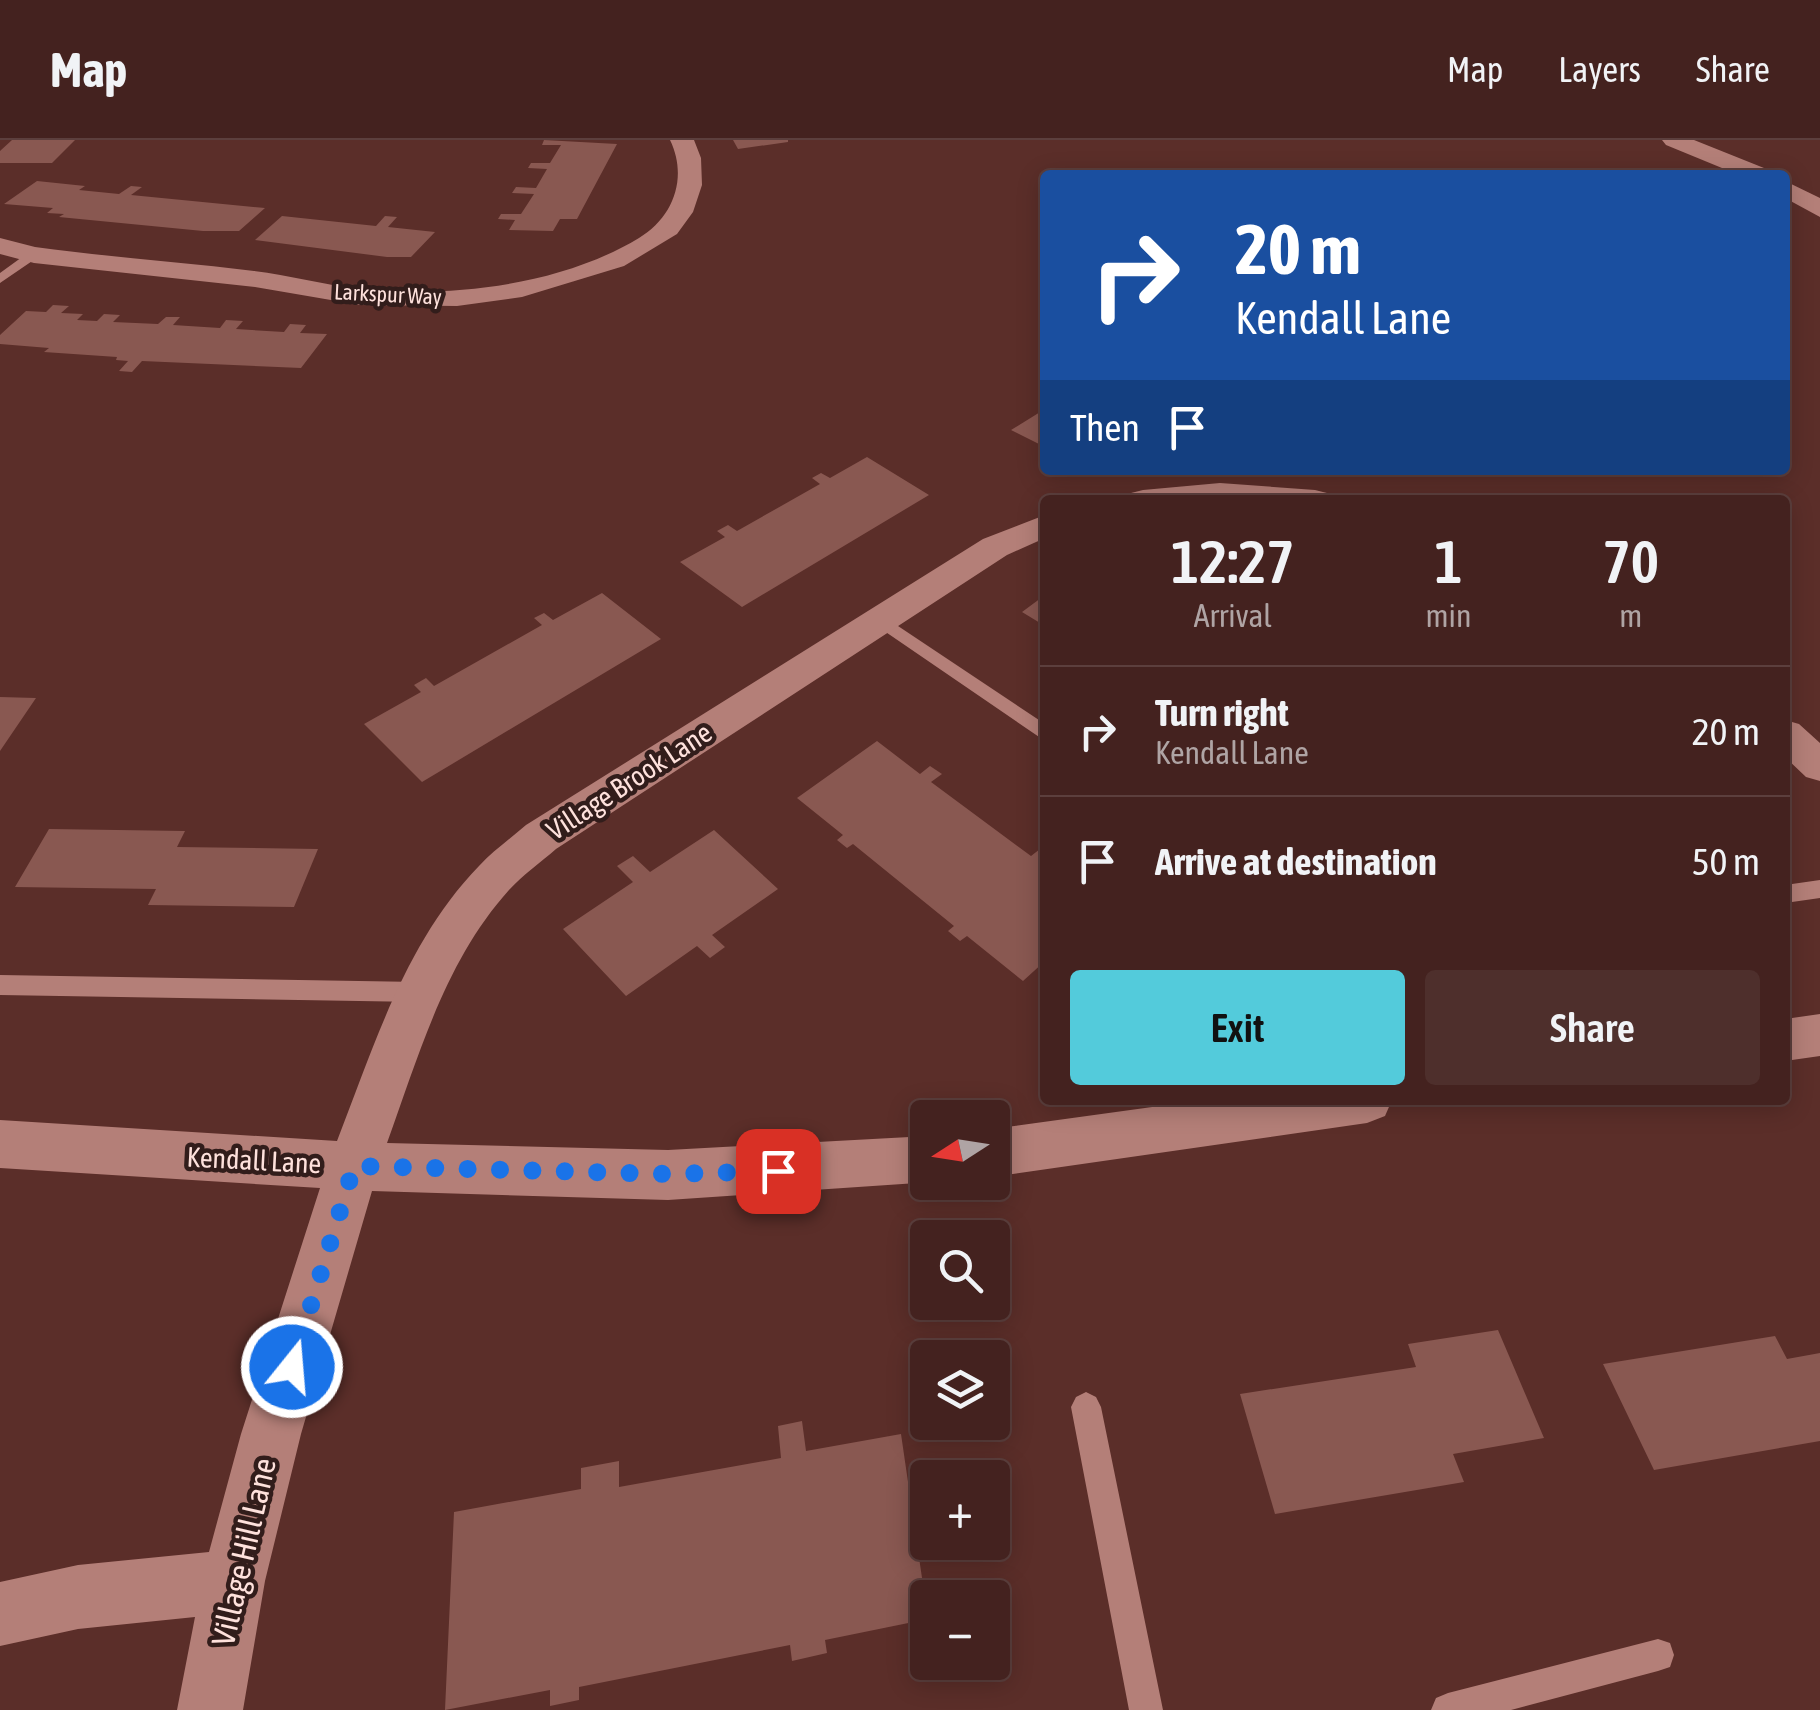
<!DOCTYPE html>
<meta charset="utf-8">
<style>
:root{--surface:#44221f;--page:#4e2f2c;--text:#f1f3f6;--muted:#afa4a4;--line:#5c3f3d;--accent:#53cbdb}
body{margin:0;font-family:"Asap Condensed",sans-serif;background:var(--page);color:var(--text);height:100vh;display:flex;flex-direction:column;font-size:38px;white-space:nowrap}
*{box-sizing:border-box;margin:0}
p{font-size:32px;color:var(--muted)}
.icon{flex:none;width:55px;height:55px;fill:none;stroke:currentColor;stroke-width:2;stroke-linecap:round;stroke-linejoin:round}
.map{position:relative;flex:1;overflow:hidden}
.side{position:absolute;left:1040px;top:355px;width:750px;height:610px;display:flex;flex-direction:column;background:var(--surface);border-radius:10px;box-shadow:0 5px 25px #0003,0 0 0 2px var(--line)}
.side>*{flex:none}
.banner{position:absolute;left:1040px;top:30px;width:750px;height:305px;border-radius:10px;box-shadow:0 5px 25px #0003,0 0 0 2px var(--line);background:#1a4fa0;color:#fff;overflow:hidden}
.needle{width:65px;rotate:258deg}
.tools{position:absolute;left:910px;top:960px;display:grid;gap:20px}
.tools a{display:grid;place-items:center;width:100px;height:100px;border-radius:10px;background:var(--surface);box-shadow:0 5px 25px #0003,0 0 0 2px var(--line);font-size:50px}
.pin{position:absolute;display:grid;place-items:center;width:85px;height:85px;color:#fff;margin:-42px;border-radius:20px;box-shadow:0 5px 15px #0006}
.me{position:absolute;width:110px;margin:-55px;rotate:17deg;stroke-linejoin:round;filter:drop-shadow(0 0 8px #0008)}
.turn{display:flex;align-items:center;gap:35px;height:210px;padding:0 30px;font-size:45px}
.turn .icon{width:130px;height:130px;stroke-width:2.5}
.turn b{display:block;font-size:70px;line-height:85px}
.then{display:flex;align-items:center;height:95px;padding:0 30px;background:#0003;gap:20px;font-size:38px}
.eta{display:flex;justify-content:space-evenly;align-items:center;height:170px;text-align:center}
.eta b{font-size:60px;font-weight:600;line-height:70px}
.primary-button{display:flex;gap:20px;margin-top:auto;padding:20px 30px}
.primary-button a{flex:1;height:115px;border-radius:10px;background:var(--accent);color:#111;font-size:40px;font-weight:600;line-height:115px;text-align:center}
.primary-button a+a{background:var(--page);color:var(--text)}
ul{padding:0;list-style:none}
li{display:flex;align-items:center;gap:30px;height:130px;padding:0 30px;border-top:2px solid var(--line)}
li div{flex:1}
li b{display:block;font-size:38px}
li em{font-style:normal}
header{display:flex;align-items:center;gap:60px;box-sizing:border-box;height:140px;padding:0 50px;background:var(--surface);border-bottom:2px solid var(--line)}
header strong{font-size:48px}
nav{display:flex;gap:55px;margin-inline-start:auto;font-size:35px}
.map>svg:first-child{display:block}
.building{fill:#895851}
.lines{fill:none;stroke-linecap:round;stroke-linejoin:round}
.service{fill:#b47f78;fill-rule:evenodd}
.minor{fill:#b47f78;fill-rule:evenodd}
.route{stroke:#1a73e8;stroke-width:18;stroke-dasharray:0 32.4}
.labels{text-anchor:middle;stroke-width:9;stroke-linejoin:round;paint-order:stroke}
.far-street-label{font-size:22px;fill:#fee1dc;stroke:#321d1b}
.street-label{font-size:28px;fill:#fee1dc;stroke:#321d1b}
.near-street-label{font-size:32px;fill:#fee1dc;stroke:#321d1b}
</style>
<header>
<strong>Map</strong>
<nav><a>Map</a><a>Layers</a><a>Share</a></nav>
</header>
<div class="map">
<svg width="1820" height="1570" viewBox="0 0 1820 1570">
<rect width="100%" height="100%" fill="#5b2e29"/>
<path class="building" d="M12,0H75L52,23H0V11Z
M544,0L617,4L577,79H560L553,91L509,90L515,80L498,79L501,74H521L534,54L512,53L516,47L536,48L547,29L528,28L531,23H550L561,5H542Z
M733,0H788V2L738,9Z
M37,41L85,46L79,50L119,54L131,46L142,47L131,55L265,68L239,91H203L59,77L64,74L47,73L53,68L4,64Z
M282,76L376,86L385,76L397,77L388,87L435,92L411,117H387L255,100Z
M53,165L69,166L61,173L83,174L77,180L97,181L104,174L120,175L113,182L158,184L166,177H180L173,185L220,188L226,180L243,181L236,189L284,192L290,184L306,185L300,193L327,194L301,228L142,221L132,232L119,231L128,221L116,220L117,217L44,212L49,208L0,204V195L26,171L46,172Z
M1045,269V307L1011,290Z
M867,317L929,355L742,467L680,422L725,397L717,391L728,385L737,391L820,344L812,338L821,333L830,338Z
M602,453L661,499L422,642L364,584L421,552L414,545L426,538L434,546L542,485L534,478L544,473L553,480Z
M1045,455V486L1022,472Z
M0,557L36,558L0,611Z
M877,601L920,634L930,626L942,634L931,642L1031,716L1040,709L1045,712V821L1023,841L967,796L960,801L948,791L954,786L853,704L847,708L837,700L843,695L797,658Z
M49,689L185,691L177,707L318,709L294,767L148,765L156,749L15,747Z
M714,690L778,749L712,795L725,807L710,818L697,806L626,856L563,789L633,742L617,726L633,716L650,732Z
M1498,1190L1544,1298L1453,1314L1464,1342L1275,1374L1240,1254L1416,1227L1408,1204Z
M1775,1196L1787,1219L1820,1213V1301L1654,1330L1603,1224Z
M802,1281L806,1311L901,1294L928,1479L825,1500L827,1513L792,1521L790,1505L579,1547V1560L550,1566V1550L445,1570L454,1372L581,1349V1328L619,1321V1347L781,1318L778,1286Z"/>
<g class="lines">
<path class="service" d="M29,112L41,115L0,143V133Z
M880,474L1045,584V601L874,484L871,480Z
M1820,740V758L1785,763V745Z
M0,835L419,842L427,845L431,852L427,859L419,862L0,855Z
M1086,1252L1096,1257L1101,1267L1163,1570H1129L1071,1267L1076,1257Z
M1658,1499L1670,1503L1674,1515L1670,1527L1658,1531L1511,1570H1431L1436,1558L1448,1553Z"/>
<path class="minor" d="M670,0H694L701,18L702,45L693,72L677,94L624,126L522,157L457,166L360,165L255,147L34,123L0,114V98L35,107C108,117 181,122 254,131C289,135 324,145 359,149C450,158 559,146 639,98C674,77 688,37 670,0Z
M1662,0H1694L1769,30L1772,35H1739L1666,5Z
M1785,41L1820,58V77L1785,58Z
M1220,343L1315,350L1327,353L1332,360H1126L1131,353L1143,350Z
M1045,375V398L1007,415L556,709C541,722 523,735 509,750C445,821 419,915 387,1003L668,1010L928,996V1042H932L668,1060L372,1051L301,1294L265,1441L243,1570H177L195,1477L78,1489L0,1506V1442L78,1425L209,1412L241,1294L320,1048L0,1028V980L337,1001C374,906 406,801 479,726C493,711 510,699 526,685L983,399Z
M1785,580L1799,584L1820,603V641L1806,637L1785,617Z
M1820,874V916L1785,921V879Z
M1203,960H1392L1385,976L1367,983L992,1037V989Z"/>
</g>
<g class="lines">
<path class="route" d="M292,1227L354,1026L668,1034L778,1031"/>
</g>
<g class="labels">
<g class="far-street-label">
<text transform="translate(388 154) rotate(3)" y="8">Larkspur Way</text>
</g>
<g class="street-label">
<text transform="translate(629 641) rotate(-33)" y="10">Village Brook Lane</text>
<text transform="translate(254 1020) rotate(3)" y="10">Kendall Lane</text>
</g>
<g class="near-street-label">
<text transform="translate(244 1412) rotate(-77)" y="11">Village Hill Lane</text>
</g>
</g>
</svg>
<div class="tools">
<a><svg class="needle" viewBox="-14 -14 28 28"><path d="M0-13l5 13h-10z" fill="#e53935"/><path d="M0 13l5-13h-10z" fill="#afa4a4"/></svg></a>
<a><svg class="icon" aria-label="search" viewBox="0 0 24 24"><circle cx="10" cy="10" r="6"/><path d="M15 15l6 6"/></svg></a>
<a><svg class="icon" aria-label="layers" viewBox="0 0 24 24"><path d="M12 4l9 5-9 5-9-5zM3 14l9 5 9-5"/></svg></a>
<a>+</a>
<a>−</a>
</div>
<div class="pin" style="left:778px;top:1031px;background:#d93025"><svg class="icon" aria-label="arrive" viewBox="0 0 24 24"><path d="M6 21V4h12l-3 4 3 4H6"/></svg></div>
<svg class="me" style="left:292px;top:1227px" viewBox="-20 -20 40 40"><circle r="17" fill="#1a73e8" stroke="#fff" stroke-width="3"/><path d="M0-11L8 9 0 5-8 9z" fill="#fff"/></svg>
<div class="banner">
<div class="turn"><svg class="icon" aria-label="right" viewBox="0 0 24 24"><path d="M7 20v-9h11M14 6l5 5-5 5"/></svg><div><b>20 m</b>Kendall Lane</div></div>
<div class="then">Then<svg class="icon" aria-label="arrive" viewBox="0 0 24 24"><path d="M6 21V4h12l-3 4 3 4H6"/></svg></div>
</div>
<section class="side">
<div class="eta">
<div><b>12:27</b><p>Arrival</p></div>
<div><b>1</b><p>min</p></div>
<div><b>70</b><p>m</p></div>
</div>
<ul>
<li><svg class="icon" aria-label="right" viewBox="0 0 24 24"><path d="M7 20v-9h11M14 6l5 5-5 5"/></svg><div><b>Turn right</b><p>Kendall Lane</p></div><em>20 m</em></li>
<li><svg class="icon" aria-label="arrive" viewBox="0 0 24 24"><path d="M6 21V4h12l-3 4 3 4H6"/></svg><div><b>Arrive at destination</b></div><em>50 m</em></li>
</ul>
<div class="primary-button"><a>Exit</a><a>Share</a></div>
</section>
</div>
